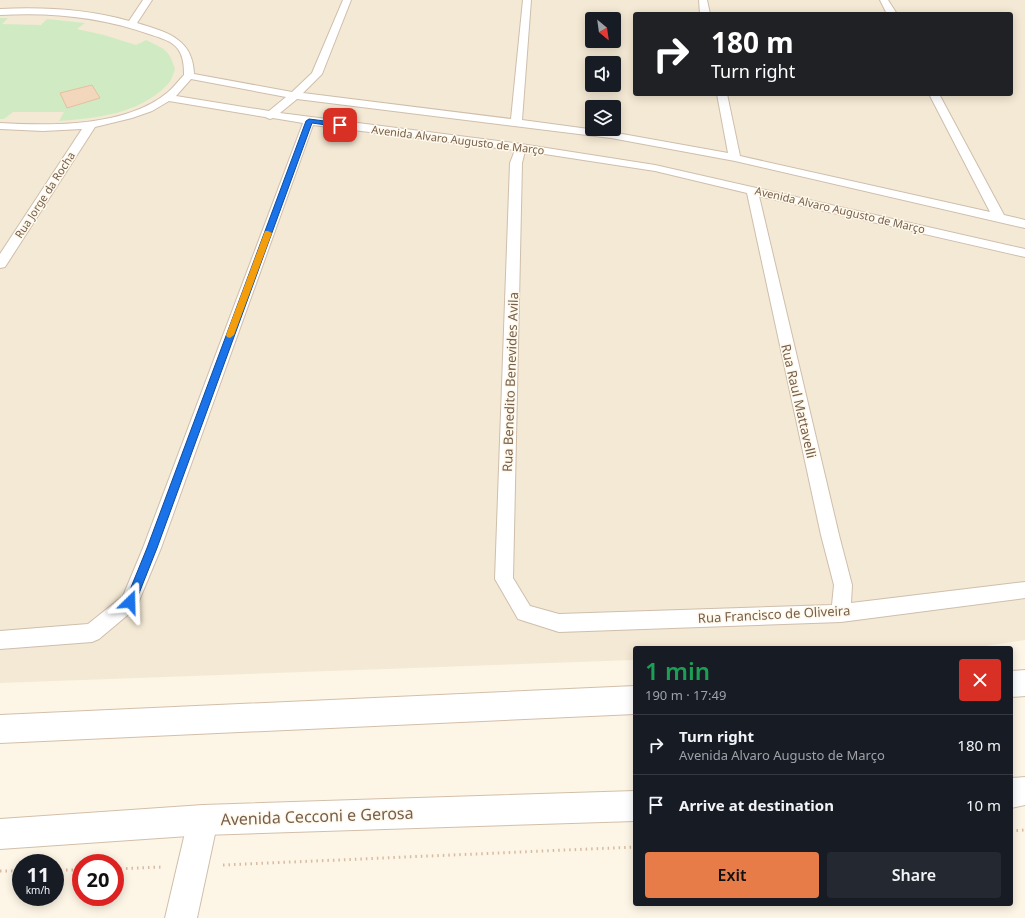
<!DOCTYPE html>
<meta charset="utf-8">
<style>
:root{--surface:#171b24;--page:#242831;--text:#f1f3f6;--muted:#9ea1a6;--line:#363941;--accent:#e87c49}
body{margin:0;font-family:"Noto Sans",sans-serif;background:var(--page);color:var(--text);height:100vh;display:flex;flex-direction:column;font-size:15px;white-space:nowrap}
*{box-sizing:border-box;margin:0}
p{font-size:13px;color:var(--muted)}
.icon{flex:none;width:22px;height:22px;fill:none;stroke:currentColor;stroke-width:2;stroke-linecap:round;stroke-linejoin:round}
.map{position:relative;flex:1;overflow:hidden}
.drawer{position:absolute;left:633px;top:646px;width:380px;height:260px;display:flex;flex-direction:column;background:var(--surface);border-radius:4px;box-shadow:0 2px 10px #0003}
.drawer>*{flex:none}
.top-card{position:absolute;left:633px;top:12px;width:380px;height:84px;border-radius:4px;box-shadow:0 2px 10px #0003;background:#202124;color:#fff;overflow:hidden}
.needle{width:26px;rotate:151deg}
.buttons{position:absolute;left:585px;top:12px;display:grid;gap:8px}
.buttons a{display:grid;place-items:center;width:36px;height:36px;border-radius:4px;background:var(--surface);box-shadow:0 2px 10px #0003;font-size:20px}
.speed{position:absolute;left:12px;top:854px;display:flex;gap:8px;font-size:20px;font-weight:700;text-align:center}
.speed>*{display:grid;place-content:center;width:52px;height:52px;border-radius:50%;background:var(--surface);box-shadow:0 2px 10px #0003;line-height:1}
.speed small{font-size:10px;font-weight:400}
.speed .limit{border:6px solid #d22;background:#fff;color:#111}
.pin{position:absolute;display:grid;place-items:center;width:34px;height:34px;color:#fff;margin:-17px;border-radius:8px;box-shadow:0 2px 6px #0006}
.me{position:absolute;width:44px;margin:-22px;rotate:22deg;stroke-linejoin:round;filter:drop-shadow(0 0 3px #0008)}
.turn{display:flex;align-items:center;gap:14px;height:84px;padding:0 12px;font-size:18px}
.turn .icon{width:52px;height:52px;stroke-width:2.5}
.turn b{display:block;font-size:28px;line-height:34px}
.round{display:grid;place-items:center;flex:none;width:42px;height:42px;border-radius:4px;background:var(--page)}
.headline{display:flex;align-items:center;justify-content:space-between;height:68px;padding:0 12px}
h1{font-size:24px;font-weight:600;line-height:30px;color:#1e9e55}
.primary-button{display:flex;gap:8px;margin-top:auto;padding:8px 12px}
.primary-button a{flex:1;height:46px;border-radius:4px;background:var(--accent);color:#111;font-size:16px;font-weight:600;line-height:46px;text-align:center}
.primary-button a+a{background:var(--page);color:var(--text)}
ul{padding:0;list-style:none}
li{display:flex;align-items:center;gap:12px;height:60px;padding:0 12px;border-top:1px solid var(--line)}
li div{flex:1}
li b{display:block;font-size:15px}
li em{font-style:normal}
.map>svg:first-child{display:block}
.residential{fill:#f4e9d4;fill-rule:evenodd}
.green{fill:#d0ebc4}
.building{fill:#f3d7bd;stroke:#e5bf9d}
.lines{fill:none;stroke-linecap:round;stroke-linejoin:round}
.lane-casing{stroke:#cfbeac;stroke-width:2}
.street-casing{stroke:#cfbeac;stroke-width:2}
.secondary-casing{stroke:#d2bfa9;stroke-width:2}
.path{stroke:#d8bba0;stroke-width:3;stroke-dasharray:1.5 4;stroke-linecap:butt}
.lane{fill:#fff;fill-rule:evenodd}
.street{fill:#fff;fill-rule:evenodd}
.secondary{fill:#fff;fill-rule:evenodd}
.route{fill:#1a73e8;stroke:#114b97}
.slow{fill:#f59e0b}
.labels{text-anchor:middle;stroke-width:3;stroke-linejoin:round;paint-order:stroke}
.far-street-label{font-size:11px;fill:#765e4a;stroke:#fff9ec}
.street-label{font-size:13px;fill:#765e4a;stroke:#fff9ec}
.near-street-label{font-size:16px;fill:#765e4a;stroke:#fff9ec}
</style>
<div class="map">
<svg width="1025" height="918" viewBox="0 0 1025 918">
<rect width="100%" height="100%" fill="#fdf6e6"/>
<path class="residential" d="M0,0H1025V640L973,648H635V660L0,683ZM635,14H1011V94H635ZM592,19H614V41H592ZM592,63H614V85H592ZM592,107H614V129H592Z"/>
<path class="green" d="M0,18H8L2,24L41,25L47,19L85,23L77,29L104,35L136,45L146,40C164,49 169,49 175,69C173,75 171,82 166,86C138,114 97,118 59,121L64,112H13L4,119H0Z"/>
<path class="building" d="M92,85L100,98L67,108L60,93Z"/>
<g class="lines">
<defs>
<path id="lane" d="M143,0H152L137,23C166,32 193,38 194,74L292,92L312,73L343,0H351L322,74L303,93L511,119L523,0H531L522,120L611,132L728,153L717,94H727L740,156L990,212L929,94H939L1004,215L1025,220V228L735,161L611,138L297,99L280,113L521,144L655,165L1025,249V257L759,196L839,535L852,585L851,603L1025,582V598L841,622L559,632L518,619L495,579L510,163L515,150L313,125L161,548L136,608L99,639L92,642L0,649V631L88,624L123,596L143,548L303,123L273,118L270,119L265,117L169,101L152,111L132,118L95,127L5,267L0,268V254L82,129L43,131L0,129V123C51,126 125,127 167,93C173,88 178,81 184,75V73C184,65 183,56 178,49C172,41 161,38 152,35C102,17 52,12 0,15V9C43,7 87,9 129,21ZM191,79L286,97L269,111L176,96ZM525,151L655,171L747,193L821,535L834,585L832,605L559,614L530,606L513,578L522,163Z
M699,0H707L710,14H700Z
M880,0H888L897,14H887Z"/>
<path id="street" d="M203,805L213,810L218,820L197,918H165L188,820L193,810Z"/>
<path id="secondary" d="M1025,670V696L1011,697V671Z
M635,686V714L0,743V715Z
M1025,777V805L1011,808V778Z
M635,791V821L203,835L0,849V819L203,805Z"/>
</defs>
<use href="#lane" class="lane-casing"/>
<use href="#street" class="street-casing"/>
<use href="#secondary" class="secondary-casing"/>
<path class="path" d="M1011,831L1025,830
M223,865L635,847
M115,869L162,867
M55,870H81
M0,871H21"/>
<use href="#lane" class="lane"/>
<use href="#street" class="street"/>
<use href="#secondary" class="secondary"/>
</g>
<path class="route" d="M309,119L340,123L343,125L340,127L312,123L157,548L134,606L130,607L127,606L125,602L147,548L306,121Z"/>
<path class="slow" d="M265,231H268L272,233L234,335L230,338L227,337L226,335Z"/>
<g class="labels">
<g class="far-street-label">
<text transform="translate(458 140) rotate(7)" y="4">Avenida Alvaro Augusto de Março</text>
<text transform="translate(45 195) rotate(-57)" y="4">Rua Jorge da Rocha</text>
<text transform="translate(840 210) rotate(13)" y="4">Avenida Alvaro Augusto de Março</text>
</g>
<g class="street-label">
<text transform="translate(510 382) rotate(-88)" y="5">Rua Benedito Benevides Avila</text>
<text transform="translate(799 401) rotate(77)" y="5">Rua Raul Mattavelli</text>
<text transform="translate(774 614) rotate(-3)" y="5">Rua Francisco de Oliveira</text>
</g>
<g class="near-street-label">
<text transform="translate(317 816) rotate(-2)" y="6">Avenida Cecconi e Gerosa</text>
</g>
</g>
</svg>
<div class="buttons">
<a><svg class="needle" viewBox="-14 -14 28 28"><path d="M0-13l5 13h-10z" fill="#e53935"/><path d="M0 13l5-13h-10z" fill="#9ea1a6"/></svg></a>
<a><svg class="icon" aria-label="sound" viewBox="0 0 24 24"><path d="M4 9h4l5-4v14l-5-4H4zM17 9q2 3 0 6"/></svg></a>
<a><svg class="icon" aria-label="layers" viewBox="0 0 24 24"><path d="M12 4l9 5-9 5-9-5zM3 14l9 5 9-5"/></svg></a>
</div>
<div class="speed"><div>11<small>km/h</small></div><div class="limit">20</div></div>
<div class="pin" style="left:340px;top:125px;background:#d93025"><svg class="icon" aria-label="arrive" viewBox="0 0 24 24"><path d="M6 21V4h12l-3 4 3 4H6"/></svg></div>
<svg class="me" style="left:130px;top:602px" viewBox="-20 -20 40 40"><path d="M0-17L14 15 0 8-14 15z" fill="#1a73e8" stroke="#fff" stroke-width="4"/></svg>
<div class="top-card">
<div class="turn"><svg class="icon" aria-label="right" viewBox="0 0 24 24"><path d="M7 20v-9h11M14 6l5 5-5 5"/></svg><div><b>180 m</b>Turn right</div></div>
</div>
<section class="drawer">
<div class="headline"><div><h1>1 min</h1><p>190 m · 17:49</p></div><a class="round" style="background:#d93025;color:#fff"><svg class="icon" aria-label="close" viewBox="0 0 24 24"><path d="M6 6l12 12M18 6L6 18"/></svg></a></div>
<ul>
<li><svg class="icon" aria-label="right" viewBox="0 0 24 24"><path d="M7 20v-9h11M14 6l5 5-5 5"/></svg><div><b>Turn right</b><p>Avenida Alvaro Augusto de Março</p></div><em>180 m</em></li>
<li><svg class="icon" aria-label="arrive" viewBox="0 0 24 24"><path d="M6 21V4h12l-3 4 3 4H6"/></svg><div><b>Arrive at destination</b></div><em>10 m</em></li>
</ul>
<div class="primary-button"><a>Exit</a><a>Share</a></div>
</section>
</div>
